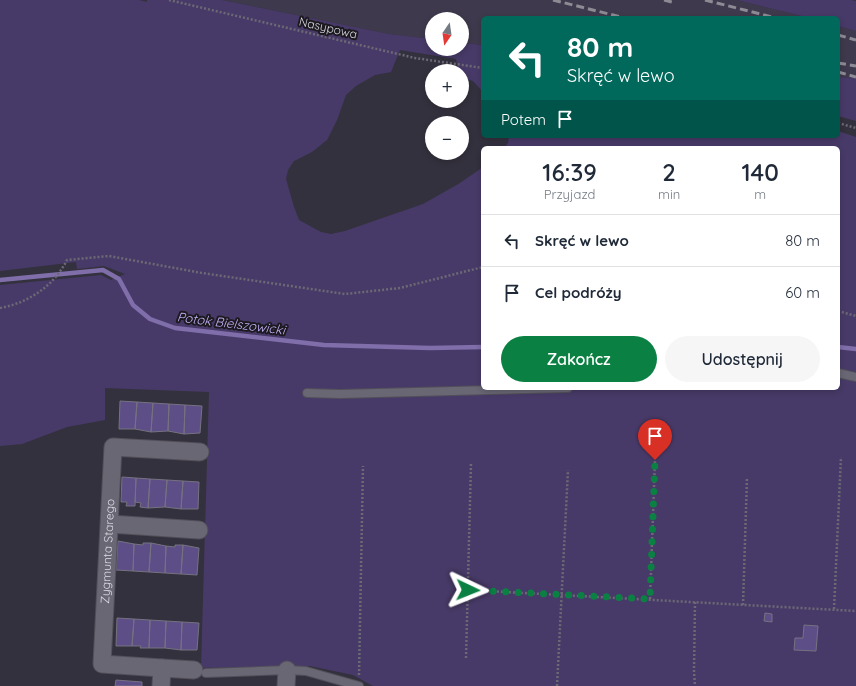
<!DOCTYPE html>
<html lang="pl">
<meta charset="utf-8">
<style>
:root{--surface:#fff;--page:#f6f6f7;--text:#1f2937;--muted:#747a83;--line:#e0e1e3;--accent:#0b8043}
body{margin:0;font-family:Quicksand,sans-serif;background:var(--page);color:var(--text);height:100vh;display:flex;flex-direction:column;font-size:15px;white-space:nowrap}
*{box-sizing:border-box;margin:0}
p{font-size:13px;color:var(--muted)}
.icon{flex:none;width:22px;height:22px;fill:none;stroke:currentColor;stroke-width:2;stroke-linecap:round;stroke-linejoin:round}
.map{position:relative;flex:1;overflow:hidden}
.side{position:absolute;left:481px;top:146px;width:359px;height:244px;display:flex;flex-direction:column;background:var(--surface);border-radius:6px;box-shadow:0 2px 6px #0003}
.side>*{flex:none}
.hud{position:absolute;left:481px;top:16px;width:359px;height:122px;border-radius:6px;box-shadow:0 2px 6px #0003;background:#00695c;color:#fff;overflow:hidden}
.needle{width:26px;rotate:193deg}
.fabs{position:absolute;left:425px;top:12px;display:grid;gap:8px}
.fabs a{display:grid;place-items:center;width:44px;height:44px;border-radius:50%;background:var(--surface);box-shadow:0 2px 6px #0003;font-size:20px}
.pin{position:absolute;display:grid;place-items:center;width:34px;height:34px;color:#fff;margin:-41px -17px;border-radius:50% 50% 50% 0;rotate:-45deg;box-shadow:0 0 4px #0007}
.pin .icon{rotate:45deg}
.me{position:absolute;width:44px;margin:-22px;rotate:92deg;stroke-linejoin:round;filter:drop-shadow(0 0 3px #0008)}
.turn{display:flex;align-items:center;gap:14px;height:84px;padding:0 20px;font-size:18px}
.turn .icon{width:52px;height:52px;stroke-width:2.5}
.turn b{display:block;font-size:28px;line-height:34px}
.then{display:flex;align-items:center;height:38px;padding:0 20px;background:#0003;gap:8px;font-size:15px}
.eta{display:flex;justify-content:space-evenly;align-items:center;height:68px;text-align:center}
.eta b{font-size:24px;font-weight:600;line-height:28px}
.button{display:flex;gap:8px;margin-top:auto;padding:8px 20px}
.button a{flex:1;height:46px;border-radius:24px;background:var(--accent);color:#fff;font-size:16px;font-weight:600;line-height:46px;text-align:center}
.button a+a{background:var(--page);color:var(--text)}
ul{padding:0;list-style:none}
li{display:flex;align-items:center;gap:12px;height:52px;padding:0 20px;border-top:1px solid var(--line)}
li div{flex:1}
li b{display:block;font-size:15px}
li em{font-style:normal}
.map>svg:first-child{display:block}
.built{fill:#3e394c}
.green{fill:#483a68}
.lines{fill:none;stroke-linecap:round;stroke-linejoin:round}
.stream{stroke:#7f6eaa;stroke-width:4.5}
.building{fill:#5e4e87;stroke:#757280}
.lane-casing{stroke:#524f59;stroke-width:10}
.street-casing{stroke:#524f59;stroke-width:19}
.path{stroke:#6c6975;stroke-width:2.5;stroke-dasharray:2 2;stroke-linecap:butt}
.lane{stroke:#6a6775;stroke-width:8}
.street{stroke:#6a6775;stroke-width:17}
.rail{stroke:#8e8b95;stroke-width:3;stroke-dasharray:8 4;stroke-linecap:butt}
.route{stroke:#0b8043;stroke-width:7;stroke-dasharray:0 12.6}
.labels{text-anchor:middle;stroke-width:4;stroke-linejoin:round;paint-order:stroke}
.street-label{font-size:12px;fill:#dcdae2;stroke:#1c1a20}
.water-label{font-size:13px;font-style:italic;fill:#c4b2f7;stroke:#1c1a20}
</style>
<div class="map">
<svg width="856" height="686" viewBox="0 0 856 686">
<rect width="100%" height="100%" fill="#34313e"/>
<path class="built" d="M222,0H737L810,18H483V45L462,43V19H432V39L389,34Z
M838,26L856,31V78L838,77Z"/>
<path class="green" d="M0,0H139L147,2V0H222L389,34L432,39V49H462V43L483,45V92L473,81L462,78V71H458L456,59L400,50L391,72L375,75L356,86L346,95L337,120L327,140L312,152L294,161L288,170L286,179L294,207L299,220L321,232L331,234L345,231L423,204L460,183L483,167V388H838V148H504L508,143L509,136H838V131L856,137V686H373L353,675L310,666L201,668L209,392L105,388V420L67,427L22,444L0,446V285L101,275L111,280L125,274L104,266L77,269L76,262L0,271Z
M737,0H851L856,1V31L838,26V18H810Z
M838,77L856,78V121L838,116Z"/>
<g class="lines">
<path class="stream" d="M0,280L103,270L119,279L133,305L150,319L175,328L324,345L430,348L483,347
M838,347L856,349"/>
</g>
<path class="building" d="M120,401L137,402L135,429H119Z
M137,402L153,403L151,432L135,429Z
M153,403L169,404L168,431L151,432Z
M169,404L185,405L184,434L168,431Z
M185,405L202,406L200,433L184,434Z
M122,477L136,478L135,506H126L127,502H121Z
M136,478L150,479L148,508L140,507L141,503L135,502Z
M150,479L167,480L165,507L148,508Z
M167,480L183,481L181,509L165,507Z
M183,481L199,482L198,509H181Z
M118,541L134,544L133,571L116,570Z
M143,543H151L149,572L133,571L134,544L143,545Z
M151,543L166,546L165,573L149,572Z
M175,545H183L181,574L165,573L166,546L175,547Z
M183,545L199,548L197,575L181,574Z
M765,613L772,614V622L764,621Z
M117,618L134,619L132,646H116Z
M134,619L150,620L149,648H140L141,646H132Z
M150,620L166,621L165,648H149Z
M166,621L182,622L181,650L165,648Z
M182,622L199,623L197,650H181Z
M804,625L818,626L816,651L794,650L795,638H803Z
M116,680L142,682V686H115Z"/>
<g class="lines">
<defs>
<path id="lane" d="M838,373L856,377
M307,393L340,394L568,388
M206,673L287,670L306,671L359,686"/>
<g id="street">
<path d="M110,524L199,530"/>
<path d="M162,668L194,670"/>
<path id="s1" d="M161,686L162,668L102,664L113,447L200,452"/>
<path d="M286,686L287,670"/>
</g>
</defs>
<use href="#lane" class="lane-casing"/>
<use href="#street" class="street-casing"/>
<path class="path" d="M169,0L415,58L483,68
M838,123L856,128
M0,308C28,303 54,286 67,260L109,256L202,273L345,294L400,288L483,267
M838,311L856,316
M469,590L856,611
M650,599L655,460
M695,602L694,671L695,686
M743,605L747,477
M834,609L841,457
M466,658L471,463
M359,675L363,466
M557,686L568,470"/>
<use href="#lane" class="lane"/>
<use href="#street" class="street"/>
<path class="rail" d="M553,0L625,18
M664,0L672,2
M705,0L776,18
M838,35L856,40
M838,63L856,66
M838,72L856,77"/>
</g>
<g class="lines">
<path class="route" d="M468,590L650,599L655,460"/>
</g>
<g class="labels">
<g class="street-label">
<text transform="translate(328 28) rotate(13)" y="4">Nasypowa</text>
<text dy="4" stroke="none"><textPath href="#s1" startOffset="191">Zygmunta Starego</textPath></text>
</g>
<g class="water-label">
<text transform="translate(231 323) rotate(7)" y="5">Potok Bielszowicki</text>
</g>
</g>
</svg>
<div class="fabs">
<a><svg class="needle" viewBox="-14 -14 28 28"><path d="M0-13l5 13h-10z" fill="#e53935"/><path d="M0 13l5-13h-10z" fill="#747a83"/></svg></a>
<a>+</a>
<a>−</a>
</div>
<div class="pin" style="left:655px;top:460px;background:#d93025"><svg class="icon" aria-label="arrive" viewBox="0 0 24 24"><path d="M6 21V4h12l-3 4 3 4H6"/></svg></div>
<svg class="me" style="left:468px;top:590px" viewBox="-20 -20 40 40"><path d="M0-17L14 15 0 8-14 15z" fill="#0b8043" stroke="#fff" stroke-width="4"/></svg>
<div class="hud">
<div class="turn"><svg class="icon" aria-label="left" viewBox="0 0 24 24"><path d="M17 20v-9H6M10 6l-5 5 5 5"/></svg><div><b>80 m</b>Skręć w lewo</div></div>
<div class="then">Potem<svg class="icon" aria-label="arrive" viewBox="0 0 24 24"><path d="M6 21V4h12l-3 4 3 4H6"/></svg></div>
</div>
<section class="side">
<div class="eta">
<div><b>16:39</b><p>Przyjazd</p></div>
<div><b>2</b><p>min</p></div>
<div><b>140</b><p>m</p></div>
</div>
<ul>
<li><svg class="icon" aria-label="left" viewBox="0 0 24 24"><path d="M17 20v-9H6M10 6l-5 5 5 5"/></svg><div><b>Skręć w lewo</b></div><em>80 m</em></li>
<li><svg class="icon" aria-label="arrive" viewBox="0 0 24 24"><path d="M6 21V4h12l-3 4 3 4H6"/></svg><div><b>Cel podróży</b></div><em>60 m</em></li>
</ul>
<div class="button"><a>Zakończ</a><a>Udostępnij</a></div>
</section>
</div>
